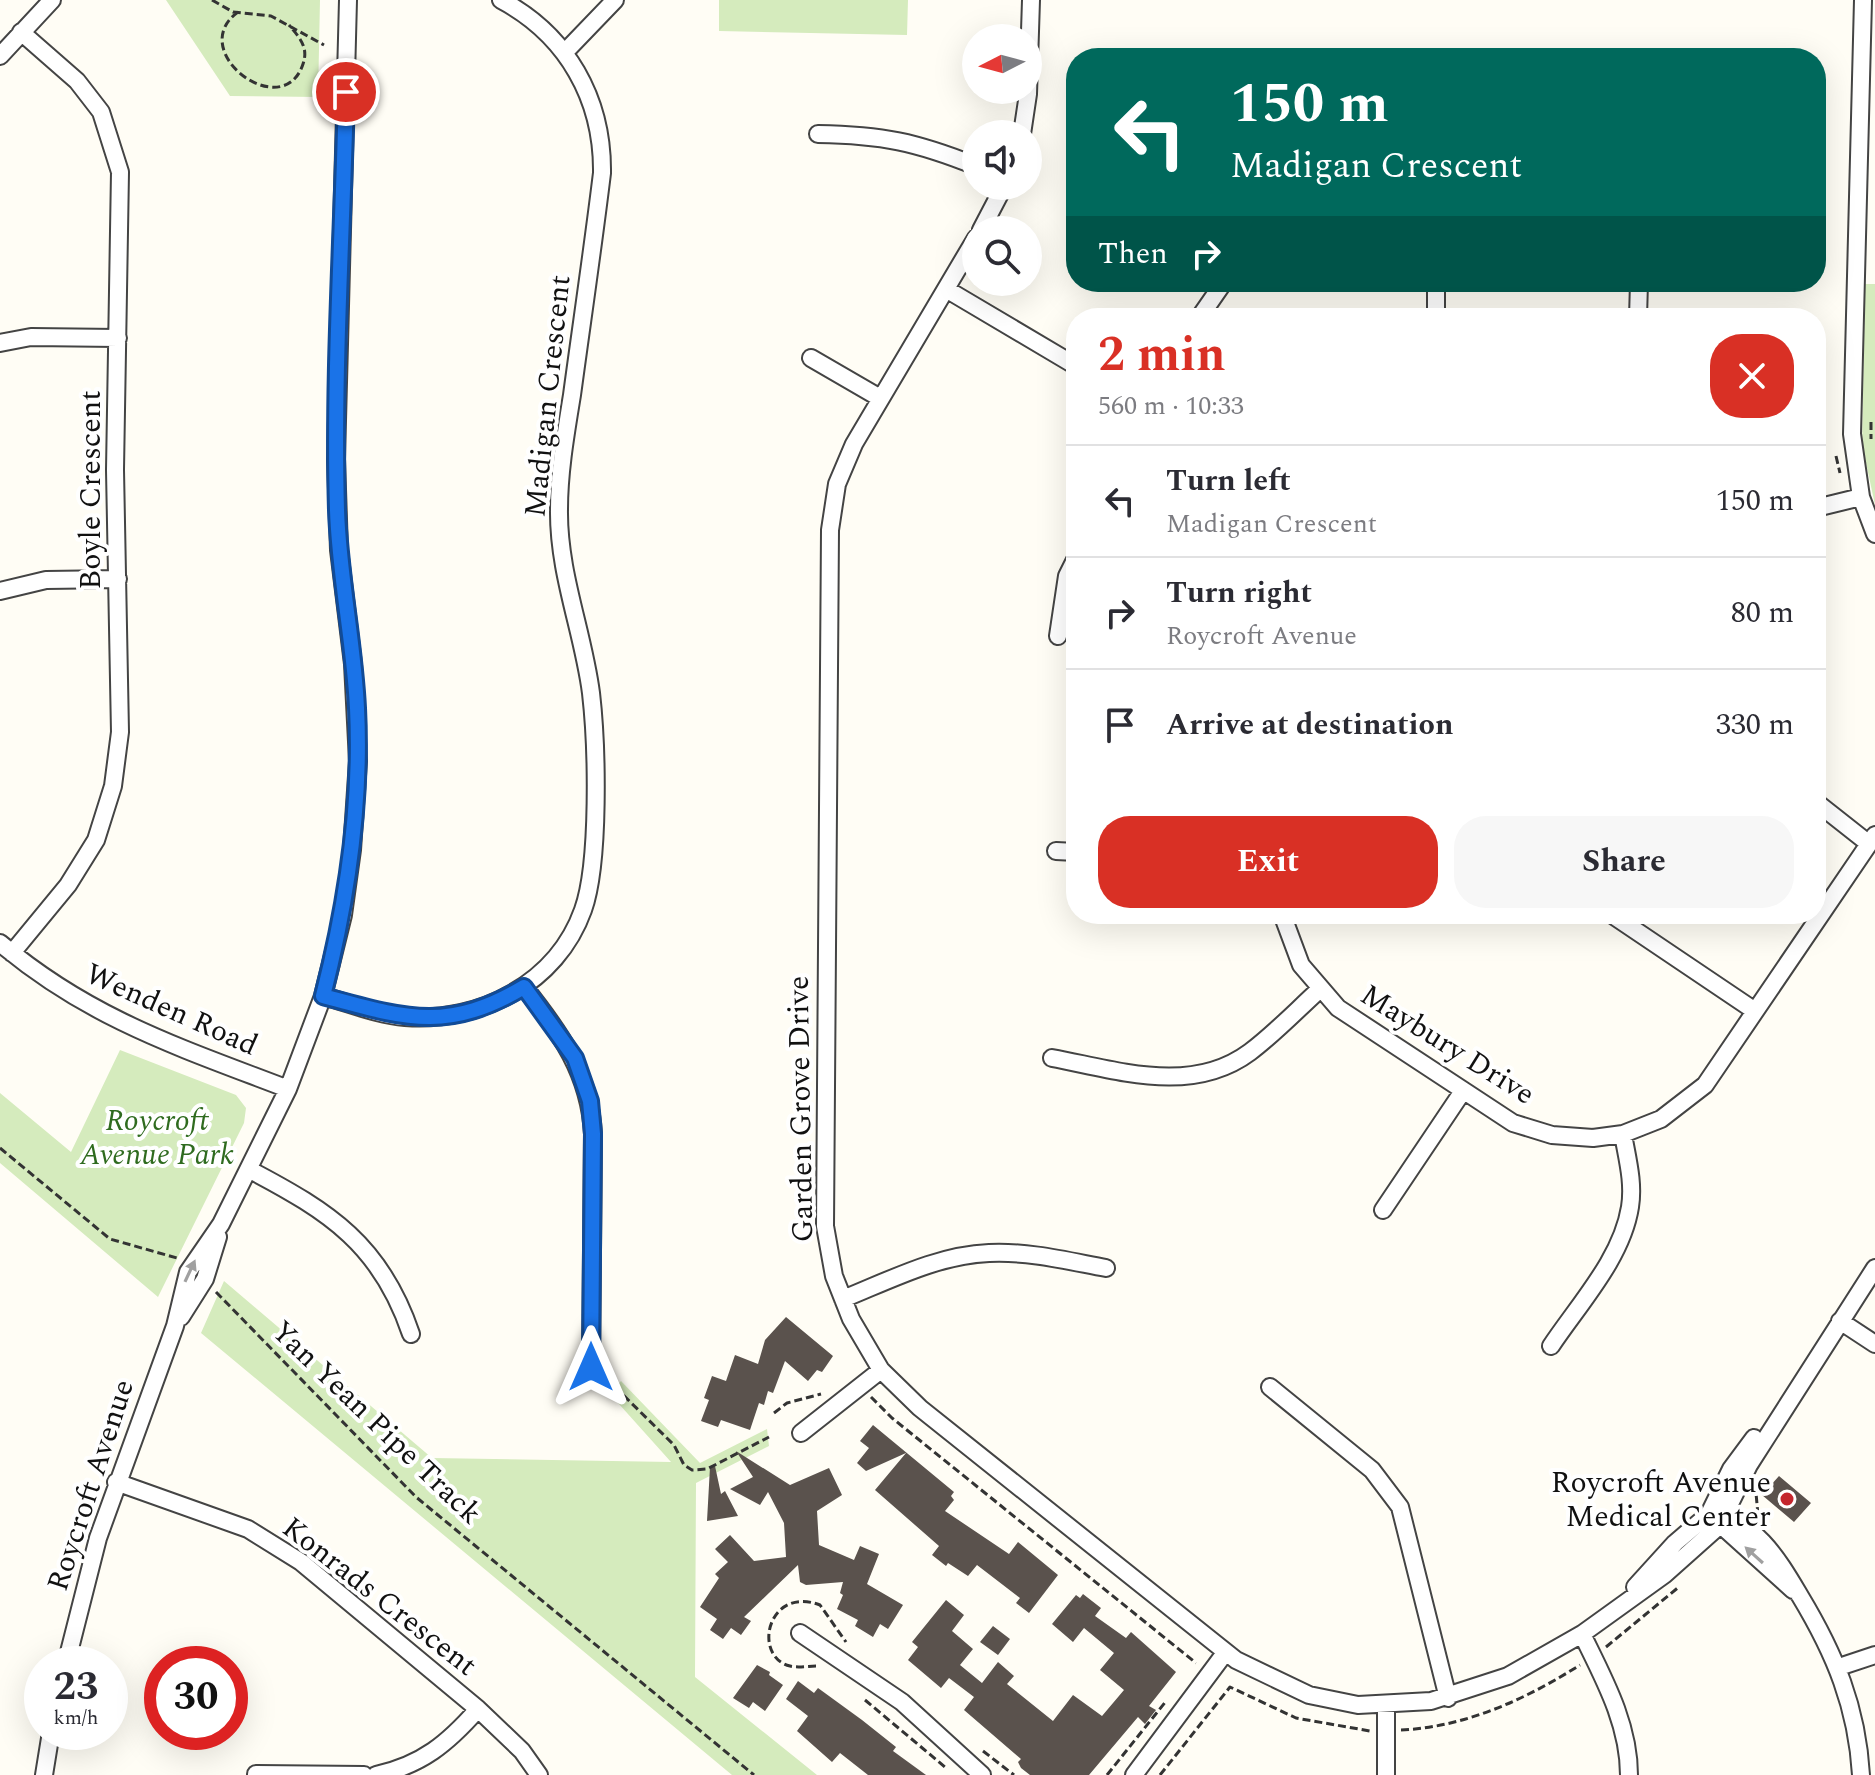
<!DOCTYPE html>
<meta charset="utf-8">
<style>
:root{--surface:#fff;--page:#f7f7f7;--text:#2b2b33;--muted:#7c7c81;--line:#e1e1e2;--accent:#d93025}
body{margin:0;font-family:Spectral,serif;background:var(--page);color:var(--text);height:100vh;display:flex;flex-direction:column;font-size:30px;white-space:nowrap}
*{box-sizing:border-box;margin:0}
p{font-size:26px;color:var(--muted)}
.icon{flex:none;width:44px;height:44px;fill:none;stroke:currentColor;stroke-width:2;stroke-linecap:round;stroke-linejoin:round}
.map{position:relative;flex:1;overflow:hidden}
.side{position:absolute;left:1066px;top:308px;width:760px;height:616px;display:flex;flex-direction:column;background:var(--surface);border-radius:32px;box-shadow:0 8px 32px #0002}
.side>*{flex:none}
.hud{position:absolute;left:1066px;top:48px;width:760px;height:244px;border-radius:32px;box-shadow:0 8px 32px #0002;background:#00695c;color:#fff;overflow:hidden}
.needle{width:52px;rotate:264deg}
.controls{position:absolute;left:962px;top:24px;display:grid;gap:16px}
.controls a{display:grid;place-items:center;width:80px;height:80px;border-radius:50%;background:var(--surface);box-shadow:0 8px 32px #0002;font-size:40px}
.speed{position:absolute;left:24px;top:1646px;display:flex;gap:16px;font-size:40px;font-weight:700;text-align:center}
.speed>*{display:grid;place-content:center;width:104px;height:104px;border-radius:50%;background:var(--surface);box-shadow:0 8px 32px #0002;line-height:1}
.speed small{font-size:20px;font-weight:400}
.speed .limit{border:12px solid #d22;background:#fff;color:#111}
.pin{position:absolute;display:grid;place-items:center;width:68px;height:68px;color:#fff;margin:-34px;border:4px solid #fff;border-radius:50%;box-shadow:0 2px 8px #0007}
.me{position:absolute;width:88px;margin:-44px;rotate:0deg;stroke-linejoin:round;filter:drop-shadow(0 0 6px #0008)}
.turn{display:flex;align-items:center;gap:28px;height:168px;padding:0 32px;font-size:36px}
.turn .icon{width:104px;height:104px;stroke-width:2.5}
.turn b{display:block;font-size:56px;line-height:68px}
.then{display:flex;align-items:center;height:76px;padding:0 32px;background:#0003;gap:16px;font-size:30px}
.round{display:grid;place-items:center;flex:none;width:84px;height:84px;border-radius:32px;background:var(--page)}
.head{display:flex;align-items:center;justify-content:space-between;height:136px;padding:0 32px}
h1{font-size:48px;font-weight:700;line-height:60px;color:var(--accent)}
.action{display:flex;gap:16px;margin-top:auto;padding:16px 32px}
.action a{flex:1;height:92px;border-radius:32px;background:var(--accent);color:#fff;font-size:32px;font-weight:700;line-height:92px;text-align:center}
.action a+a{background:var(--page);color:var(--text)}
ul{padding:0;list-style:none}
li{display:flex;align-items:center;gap:24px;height:112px;padding:0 32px;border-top:2px solid var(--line)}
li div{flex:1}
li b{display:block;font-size:30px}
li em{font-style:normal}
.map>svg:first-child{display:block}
.green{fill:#d5ebbd}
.building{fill:#5a524d}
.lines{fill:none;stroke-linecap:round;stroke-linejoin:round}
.street-casing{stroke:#444;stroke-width:20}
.path{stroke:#333;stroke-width:3;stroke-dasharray:8 4;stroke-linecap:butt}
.street{stroke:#fff;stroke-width:16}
.oneway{fill:#a0a0a0}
.route-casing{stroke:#114b97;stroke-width:20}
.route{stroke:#1a73e8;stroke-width:14}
.poi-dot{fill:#c4262e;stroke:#fff;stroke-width:3}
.labels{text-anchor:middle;stroke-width:8;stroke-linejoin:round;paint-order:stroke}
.street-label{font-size:30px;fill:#111;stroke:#fff}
.park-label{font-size:30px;font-style:italic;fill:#2f6b1f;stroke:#fff}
.poi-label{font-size:30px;fill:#111;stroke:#fff;text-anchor:end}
</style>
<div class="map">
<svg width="1875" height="1775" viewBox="0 0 1875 1775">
<rect width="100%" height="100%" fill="#fffdf5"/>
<path class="green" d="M166,0H320L318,97L230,96Z
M719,0H908L907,35L719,31Z
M1865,284H1875V505L1862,444Z
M120,1050L236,1095L246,1108L244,1123L158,1297L0,1163V1093L71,1152Z
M224,1281L432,1458L671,1462L610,1394L621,1381L700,1463L767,1429L769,1446L696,1483L695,1677L817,1775H732L201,1333Z"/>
<path class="building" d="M786,1317L833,1356L822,1372L817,1370L808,1381L785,1361L773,1393L768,1391L764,1405L759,1403L750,1430L721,1420L718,1427L701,1421L709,1400L704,1398L712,1376L726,1381L735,1355L758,1364L765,1340Z
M873,1425L954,1492L951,1496L954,1500L945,1511L1009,1554L1018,1542L1058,1575L1029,1613L1016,1603L1020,1598L977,1565L968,1576L948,1563L946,1566L932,1555L939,1546L875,1490L906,1453L866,1471L857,1463L869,1448L860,1441Z
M736,1451L790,1485L829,1468L842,1495L817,1511L819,1545L854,1560L860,1546L879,1554L867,1584L903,1605L888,1629L880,1624L873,1637L855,1626L858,1620L837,1609L843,1595L840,1593L843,1582L806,1585L800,1582L798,1565L744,1617L751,1621L741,1635L731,1628L723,1639L710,1630L717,1619L700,1607L719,1578L715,1574L728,1562L715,1549L730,1535L754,1561L786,1557L784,1523L768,1492L760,1505L730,1489L753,1477Z
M715,1466L721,1494L725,1491L738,1516L707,1521L710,1467Z
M1779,1476L1811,1503L1794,1522L1762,1495Z
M1083,1594L1101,1608L1095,1616L1126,1638L1131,1632L1176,1672L1149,1706L1156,1710L1145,1724L1138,1717L1089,1775H1030L1021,1768L1018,1762L1021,1759L964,1710L974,1697L949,1678L941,1688L908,1660L918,1647L912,1642L946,1600L964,1615L952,1631L973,1649L960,1665L982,1683L998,1662L1014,1676L1007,1684L1053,1721L1073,1695L1102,1716L1124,1690L1100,1670L1114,1653L1084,1628L1073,1642L1052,1624L1076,1595L1080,1598Z
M993,1626L1010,1639L998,1655L980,1642Z
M757,1665L770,1672L769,1675L783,1685L765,1711L753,1702L749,1708L733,1698Z
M798,1681L814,1693L818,1688L862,1720L896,1747L893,1751L926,1775H868L840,1753L832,1762L797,1731L808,1716L786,1699Z"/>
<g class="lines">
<defs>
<path id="street" d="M1863,0L1852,434L1861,497L1875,534
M565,52L615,0
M0,56L52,0
M818,134C882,135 916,142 976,166
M1022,134L1028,94L1031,0
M981,230L1004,186
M976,238L854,444L837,484L830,530L825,1226L834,1276L851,1319L881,1370L920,1408L1236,1660L1309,1695L1358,1705L1431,1701L1508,1676L1582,1634L1664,1575L1719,1526L1749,1465L1875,1268
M946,289L1076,366
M1199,318L1224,282
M1436,318V282
M1638,318L1639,282
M0,343L31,337L118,338
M811,358L880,398
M1816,508L1861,497
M0,591L46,580L118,579
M1058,636L1067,576L1076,558
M1816,802L1868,843
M1056,851L1076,852
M1282,914L1301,965L1338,1008L1513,1123L1552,1135L1593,1138L1623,1134L1661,1119L1705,1085L1875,835
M1611,914L1755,1011
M0,943C90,1019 181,1048 288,1089
M12,953L68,885L96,840L113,786L120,732L115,470L120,172L101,112L77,81L21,32
M524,987C560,1032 590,1074 593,1134L591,1367
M323,996C349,1003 378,1015 405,1017C480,1023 557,983 583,910C600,863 597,745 591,693C583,631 558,573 559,509C559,471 566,432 572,395C582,321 593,247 602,173C603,99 567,35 501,0
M1052,1058C1117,1070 1191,1096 1250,1052C1274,1034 1296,1011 1319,990
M250,1170C330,1212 381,1245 411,1334
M1383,1210L1463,1091
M843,1299C890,1280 938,1255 989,1253C1028,1251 1068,1261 1106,1268
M181,1317L205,1279L218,1237
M1840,1321L1875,1344
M1551,1346C1579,1304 1622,1258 1630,1207C1634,1182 1627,1158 1623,1134
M1270,1387L1372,1470L1400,1507L1448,1698
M801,1433L881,1370
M116,1482L248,1529L301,1562L478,1709L522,1751L539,1775
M1709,1514C1755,1519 1778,1559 1800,1596C1835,1654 1857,1707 1861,1775
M1712,1517L1793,1590
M1635,1587L1675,1543L1709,1514L1731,1469L1754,1438
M800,1633L902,1702L982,1775
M1582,1634C1604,1679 1629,1724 1629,1775
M66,1664L98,1538L175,1326L188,1272L221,1224L288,1089L323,996L343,915L352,850L358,761L353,664L339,550L336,459L348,0
M1839,1667L1875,1655
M1386,1706V1775
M256,1774L364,1775
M44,1775L51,1732
M376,1775C422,1765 448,1743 478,1709
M1134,1775L1225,1653"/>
</defs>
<use href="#street" class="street-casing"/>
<path class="path" d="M212,0L233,12L271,16L324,45
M238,12C184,51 283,125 303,64C309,47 299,37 289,25
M1871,422V439
M1836,456L1840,473
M0,1148L110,1239L177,1258
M216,1292L416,1497L754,1775
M615,1387L674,1445L684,1465L692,1470L707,1469L769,1437
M871,1397L892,1418L1196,1663
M774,1413L787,1403L821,1394
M1758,1515L1756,1493L1759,1488
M1606,1647L1680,1586
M816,1666C809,1666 798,1668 790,1666C752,1657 767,1585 820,1605L846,1642
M865,1700L945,1767
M1401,1730C1466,1727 1526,1699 1580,1665
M983,1751L1014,1775
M1107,1775L1167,1700
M1160,1775L1230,1687L1296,1718L1370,1731"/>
<use href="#street" class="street"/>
</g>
<defs><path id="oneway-solid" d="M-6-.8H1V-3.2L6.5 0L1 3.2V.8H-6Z" transform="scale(2)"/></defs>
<g class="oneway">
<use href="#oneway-solid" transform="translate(190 1271) rotate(-65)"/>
<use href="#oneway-solid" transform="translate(1754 1555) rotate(-138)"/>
</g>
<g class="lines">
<defs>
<path id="route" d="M346,92C343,231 333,371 337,510C339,576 354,642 357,708C362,806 347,902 323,996C405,1018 446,1033 524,987L575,1058L590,1101L593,1134L591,1367"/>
</defs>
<use href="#route" class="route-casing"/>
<use href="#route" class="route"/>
</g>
<circle class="poi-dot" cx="1787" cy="1499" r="8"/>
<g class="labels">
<g class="street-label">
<text transform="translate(547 396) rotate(-84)" y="10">Madigan Crescent</text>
<text transform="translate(90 490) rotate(-90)" y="10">Boyle Crescent</text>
<text transform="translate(172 1009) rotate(24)" y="10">Wenden Road</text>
<text transform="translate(1448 1044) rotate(32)" y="10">Maybury Drive</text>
<text transform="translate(800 1109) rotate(-91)" y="10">Garden Grove Drive</text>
<text transform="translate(377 1422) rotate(44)" y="10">Yan Yean Pipe Track</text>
<text transform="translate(90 1485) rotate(-72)" y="10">Roycroft Avenue</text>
<text transform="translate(380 1596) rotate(38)" y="10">Konrads Crescent</text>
</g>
<g class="park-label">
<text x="157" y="1130">Roycroft<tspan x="157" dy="34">Avenue Park</tspan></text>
</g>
<g class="poi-label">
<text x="1771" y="1492">Roycroft Avenue<tspan x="1771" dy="34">Medical Center</tspan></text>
</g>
</g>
</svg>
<div class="controls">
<a><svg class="needle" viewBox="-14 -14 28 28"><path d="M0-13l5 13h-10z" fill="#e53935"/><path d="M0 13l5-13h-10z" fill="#7c7c81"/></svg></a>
<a><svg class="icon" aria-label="sound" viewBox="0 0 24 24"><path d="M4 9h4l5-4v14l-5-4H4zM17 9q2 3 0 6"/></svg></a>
<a><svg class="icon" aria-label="search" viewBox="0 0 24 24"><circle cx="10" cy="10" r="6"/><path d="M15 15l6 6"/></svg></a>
</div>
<div class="speed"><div>23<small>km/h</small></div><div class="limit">30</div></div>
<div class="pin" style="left:346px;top:92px;background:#d93025"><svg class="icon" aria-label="arrive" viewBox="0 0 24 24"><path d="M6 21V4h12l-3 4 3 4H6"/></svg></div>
<svg class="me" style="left:591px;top:1367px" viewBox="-20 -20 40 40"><path d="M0-17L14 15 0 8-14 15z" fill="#1a73e8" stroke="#fff" stroke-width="4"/></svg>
<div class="hud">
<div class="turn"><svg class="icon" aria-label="left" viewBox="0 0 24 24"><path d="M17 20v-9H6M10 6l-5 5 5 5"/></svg><div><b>150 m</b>Madigan Crescent</div></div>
<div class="then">Then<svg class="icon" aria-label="right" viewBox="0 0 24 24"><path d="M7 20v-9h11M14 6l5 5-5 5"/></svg></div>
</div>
<section class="side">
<div class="head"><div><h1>2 min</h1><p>560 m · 10:33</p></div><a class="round" style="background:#d93025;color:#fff"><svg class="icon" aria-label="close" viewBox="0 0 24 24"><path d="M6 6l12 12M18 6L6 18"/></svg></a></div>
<ul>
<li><svg class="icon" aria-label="left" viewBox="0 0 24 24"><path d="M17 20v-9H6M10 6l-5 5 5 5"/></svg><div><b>Turn left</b><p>Madigan Crescent</p></div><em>150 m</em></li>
<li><svg class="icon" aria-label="right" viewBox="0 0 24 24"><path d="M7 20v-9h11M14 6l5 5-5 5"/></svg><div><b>Turn right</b><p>Roycroft Avenue</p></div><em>80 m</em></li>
<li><svg class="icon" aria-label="arrive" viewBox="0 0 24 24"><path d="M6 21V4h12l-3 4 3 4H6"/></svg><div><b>Arrive at destination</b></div><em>330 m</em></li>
</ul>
<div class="action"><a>Exit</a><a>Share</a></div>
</section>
</div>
